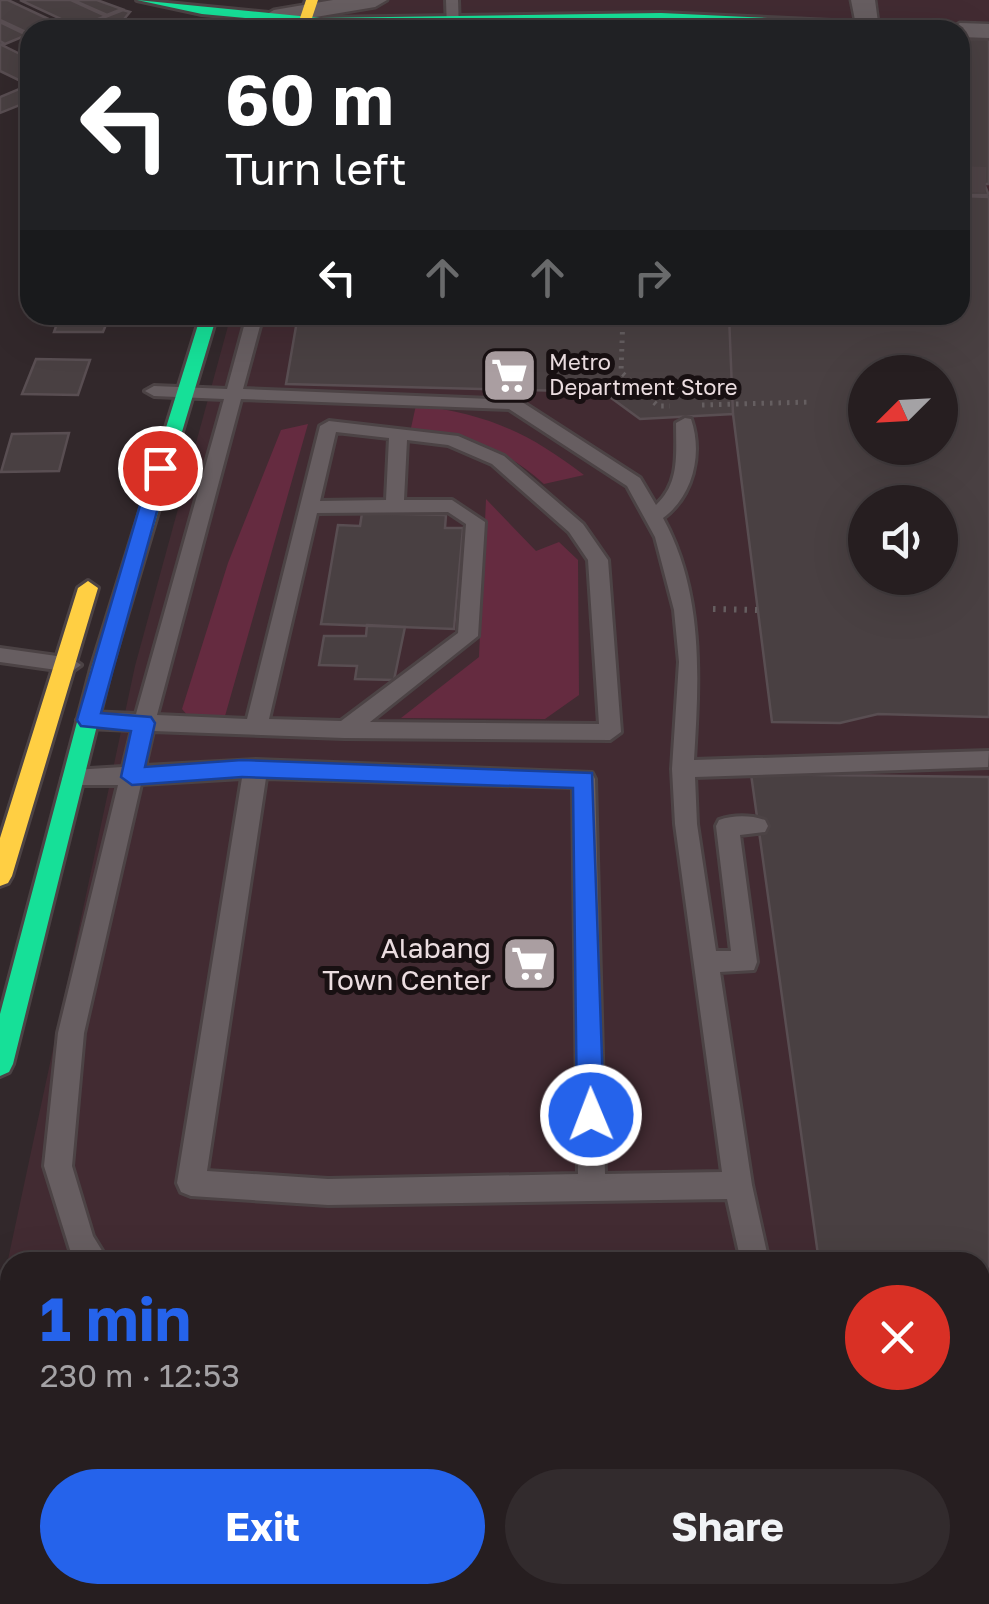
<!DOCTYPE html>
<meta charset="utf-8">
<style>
:root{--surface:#261e20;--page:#322b2d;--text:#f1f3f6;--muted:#a4a2a5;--line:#423c3e;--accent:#2563eb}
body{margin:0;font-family:"Golos Text",sans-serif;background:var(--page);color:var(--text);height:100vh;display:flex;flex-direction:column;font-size:38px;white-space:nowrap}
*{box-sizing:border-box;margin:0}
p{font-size:32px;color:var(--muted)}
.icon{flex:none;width:55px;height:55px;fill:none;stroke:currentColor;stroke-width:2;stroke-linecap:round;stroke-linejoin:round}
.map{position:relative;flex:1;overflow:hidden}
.drawer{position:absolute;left:0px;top:1252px;width:990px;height:352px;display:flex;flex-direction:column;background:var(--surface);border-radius:30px 30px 0 0;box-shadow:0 10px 40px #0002,0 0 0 2px var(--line)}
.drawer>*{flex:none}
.guide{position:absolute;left:20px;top:20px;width:950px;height:305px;border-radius:30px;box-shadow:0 10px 40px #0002,0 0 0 2px var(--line);background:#202124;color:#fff;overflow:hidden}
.needle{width:65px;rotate:246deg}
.buttons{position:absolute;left:848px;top:355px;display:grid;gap:20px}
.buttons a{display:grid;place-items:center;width:110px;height:110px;border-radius:50%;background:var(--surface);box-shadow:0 10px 40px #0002,0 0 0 2px var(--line);font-size:50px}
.pin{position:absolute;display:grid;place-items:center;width:85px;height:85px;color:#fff;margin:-42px;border:5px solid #fff;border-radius:50%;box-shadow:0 2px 10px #0007}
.me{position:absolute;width:110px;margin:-55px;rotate:359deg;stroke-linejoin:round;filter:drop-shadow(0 0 8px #0008)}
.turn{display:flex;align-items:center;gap:35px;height:210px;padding:0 40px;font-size:45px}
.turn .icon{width:130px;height:130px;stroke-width:2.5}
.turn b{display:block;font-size:70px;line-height:85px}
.lanes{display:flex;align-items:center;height:95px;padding:0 40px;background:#0003;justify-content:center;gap:50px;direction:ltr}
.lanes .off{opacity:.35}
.round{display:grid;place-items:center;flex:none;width:105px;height:105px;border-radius:52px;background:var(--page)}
.summary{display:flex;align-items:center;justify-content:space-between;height:170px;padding:0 40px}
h1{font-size:60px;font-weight:700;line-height:75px;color:var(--accent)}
.action{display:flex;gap:20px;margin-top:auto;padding:20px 40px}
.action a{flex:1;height:115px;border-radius:60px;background:var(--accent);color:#fff;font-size:40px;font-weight:700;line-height:115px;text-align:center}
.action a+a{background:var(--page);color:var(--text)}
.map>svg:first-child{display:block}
.built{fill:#422b32;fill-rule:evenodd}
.green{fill:#652b40}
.building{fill:#494042;stroke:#594e52;stroke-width:2.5;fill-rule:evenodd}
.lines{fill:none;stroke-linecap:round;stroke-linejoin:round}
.street-tunnel{stroke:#4e4346;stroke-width:26;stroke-dasharray:26 14;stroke-linecap:butt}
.lane-casing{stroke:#4c4345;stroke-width:6}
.street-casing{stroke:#4c4345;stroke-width:5}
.fast-casing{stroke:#4c4345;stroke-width:6}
.slow-casing{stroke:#4c4345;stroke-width:6}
.jam-casing{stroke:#4c4345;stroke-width:6}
.path-far1{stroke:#655e60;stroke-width:5;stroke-dasharray:2.5 6;stroke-linecap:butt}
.path{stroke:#655e60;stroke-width:6;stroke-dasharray:2.5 8;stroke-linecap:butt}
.lane{fill:#675e61;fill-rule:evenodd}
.street{fill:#675e61;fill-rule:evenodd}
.fast{fill:#16e098;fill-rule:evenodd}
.slow{fill:#ffcf43;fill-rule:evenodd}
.jam{fill:#f24e42;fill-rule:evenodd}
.route{fill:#2563eb;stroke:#184099;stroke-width:2.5}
.labels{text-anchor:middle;stroke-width:10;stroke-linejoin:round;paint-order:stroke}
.far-poi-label{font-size:22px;fill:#ebdde0;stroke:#181012;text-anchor:start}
.poi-label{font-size:28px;fill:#ebdde0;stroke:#181012;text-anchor:end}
</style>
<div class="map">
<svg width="989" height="1604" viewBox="0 0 989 1604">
<rect width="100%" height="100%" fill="#32282b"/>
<path class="built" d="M334,0H989V1329H980V1262H10V1378H0V1297L135,666L231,315H960V30H311ZM865,372H940V448H865ZM865,502H940V578H865Z
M989,1531V1604H0L84,1595H980V1532Z"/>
<path class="green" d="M416,405C489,415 526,431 584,475L544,484C501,446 468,435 411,428Z
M308,424L225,716H188L182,709L228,563L281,430Z
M486,499L536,551L559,542L578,560L579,695L545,719L401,718L479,657Z"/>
<path class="building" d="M0,0H8L72,30H30V34L0,20Z
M20,0H71L106,16L78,27Z
M73,0H97L122,9L107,15Z
M123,10L130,12L115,30L74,29Z
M0,22L27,35L5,44L0,41Z
M614,22L616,30H482V27Z
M960,39H989V184H960Z
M0,44L30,59V101L0,113V97L29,85L0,71Z
M960,185L985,186L989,195H961Z
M960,196L989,197V717L878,714L840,723L772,722L733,414L729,315H960ZM865,372H940V448H865ZM865,502H940V578H865Z
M60,315H110L103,332H54Z
M298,315H729L733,414L640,419L603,392L286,384Z
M36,359L90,360L78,395L22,394Z
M69,433L59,471L1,472L12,434Z
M362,513L446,515L445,528H463L454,629L321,624L338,525L360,526Z
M367,625L405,627L394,680L355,679L357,666L319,665L324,636H366Z
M751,774L989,777V1270H980V1262H819Z"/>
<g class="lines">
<path class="street-tunnel" d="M960,179L989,180"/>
<defs>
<path id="lane" d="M446,0H458L459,30H447Z
M247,315H263L243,389L519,400L640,478L656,505C680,483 676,454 676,423L685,418L691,419C703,454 693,496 663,518C704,593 699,678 694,760L989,751L988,767L695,777L697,824L716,951H731L716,826L719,820C733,815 751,815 765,820L768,826L765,832L740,835L757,962L754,970L720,972L752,1185L769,1262H741L727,1199L328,1205L191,1196L181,1192L177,1183L242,778L141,784L84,1033L72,1166L93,1236L109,1262H78L71,1253L44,1166L58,1033L118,785H65L62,779L65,773L73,770L123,767L132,730L88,728L77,720L88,712L136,714L224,399L154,396L145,391L154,386L227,389ZM241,399L509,409L627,486L655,537L674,610L679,662L672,769L675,824L722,1172L605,1174L595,779L592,773L256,760L145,766L153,731L344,738L610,740L621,732L608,560L583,524L504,456L458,436L329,421L320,426L247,719L157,715ZM336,432L389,438L386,500L320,501ZM407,440L448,445L492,464L569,532L588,560L599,724L370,722L478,636L485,522L452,500H404ZM448,512L466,524L458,633L341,721L269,719L317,513ZM266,778L573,787L578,1174L328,1179L207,1171Z
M0,648L71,658L81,665L71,672L0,662Z
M25,1595H59L58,1604H24Z"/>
<path id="street" d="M333,0H387L375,7L274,24L262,17L274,10Z
M851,0H875L879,30H857Z
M960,23L989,24V38L960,37V30H948Z"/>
<path id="fast" d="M137,0L320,18L661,13L940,26L946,30L661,20L320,25L202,14Z
M201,315H217L111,669L13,1064L9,1072L0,1076V1014L91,669Z
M980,1398H989V1428H980Z"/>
<path id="slow" d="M306,0H318L308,30H296Z
M88,581L98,588L12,876L8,883L0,886V838L78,588Z"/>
<path id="jam" d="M10,1445V1477L0,1478V1446Z"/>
</defs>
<use href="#lane" class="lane-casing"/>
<use href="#street" class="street-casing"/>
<use href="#fast" class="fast-casing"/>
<use href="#slow" class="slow-casing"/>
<use href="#jam" class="jam-casing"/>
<path class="path-far1" d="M623,315L621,372L658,406H670
M702,405L811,402"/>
<path class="path" d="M713,609L757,610"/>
<use href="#lane" class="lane"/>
<use href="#street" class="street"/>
<use href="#fast" class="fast"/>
<use href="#slow" class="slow"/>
<use href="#jam" class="jam"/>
</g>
<path class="route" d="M160,463L169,468L101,713L151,717L155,723L145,767L242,760L592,773L604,1115L600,1124L591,1127L581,1124L577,1115L573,788L242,777L132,785L121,777L131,731L81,726L77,720L151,468Z"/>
<defs>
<symbol id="supermarket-square" viewBox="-11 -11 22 22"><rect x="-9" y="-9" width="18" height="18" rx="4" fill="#aa9ea1" stroke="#181012"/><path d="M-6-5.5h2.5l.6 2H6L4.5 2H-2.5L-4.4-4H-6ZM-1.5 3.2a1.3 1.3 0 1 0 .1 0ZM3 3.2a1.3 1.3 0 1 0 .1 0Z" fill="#fff"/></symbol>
</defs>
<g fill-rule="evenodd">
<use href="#supermarket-square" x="478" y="344" width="63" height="63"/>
<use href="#supermarket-square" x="498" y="932" width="63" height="63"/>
</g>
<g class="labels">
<g class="far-poi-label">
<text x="549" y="370">Metro<tspan x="549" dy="25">Department Store</tspan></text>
</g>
<g class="poi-label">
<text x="491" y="958">Alabang<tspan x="491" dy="32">Town Center</tspan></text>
</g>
</g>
</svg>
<div class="buttons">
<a><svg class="needle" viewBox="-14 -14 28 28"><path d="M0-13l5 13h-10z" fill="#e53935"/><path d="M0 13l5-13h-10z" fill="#a4a2a5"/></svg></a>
<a><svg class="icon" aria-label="sound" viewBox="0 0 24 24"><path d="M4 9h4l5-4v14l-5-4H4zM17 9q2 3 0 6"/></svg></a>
</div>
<div class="pin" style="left:160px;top:468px;background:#d93025"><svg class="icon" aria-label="arrive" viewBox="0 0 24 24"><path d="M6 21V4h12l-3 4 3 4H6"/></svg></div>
<svg class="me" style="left:591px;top:1115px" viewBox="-20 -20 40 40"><circle r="17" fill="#2563eb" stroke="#fff" stroke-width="3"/><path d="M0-11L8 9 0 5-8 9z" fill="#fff"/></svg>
<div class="guide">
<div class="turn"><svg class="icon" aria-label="left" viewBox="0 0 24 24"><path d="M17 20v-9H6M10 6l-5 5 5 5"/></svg><div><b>60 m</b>Turn left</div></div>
<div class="lanes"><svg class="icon" aria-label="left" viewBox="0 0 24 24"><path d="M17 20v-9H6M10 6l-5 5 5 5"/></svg><svg class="icon off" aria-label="ahead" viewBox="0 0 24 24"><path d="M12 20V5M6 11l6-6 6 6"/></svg><svg class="icon off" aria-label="ahead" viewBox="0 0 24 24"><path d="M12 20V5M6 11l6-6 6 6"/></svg><svg class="icon off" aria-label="right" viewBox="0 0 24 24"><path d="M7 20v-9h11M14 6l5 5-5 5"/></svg></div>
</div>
<section class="drawer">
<div class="summary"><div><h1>1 min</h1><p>230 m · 12:53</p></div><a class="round" style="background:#d93025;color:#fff"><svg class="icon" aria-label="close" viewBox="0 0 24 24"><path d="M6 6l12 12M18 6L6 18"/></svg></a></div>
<div class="action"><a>Exit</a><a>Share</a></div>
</section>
</div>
